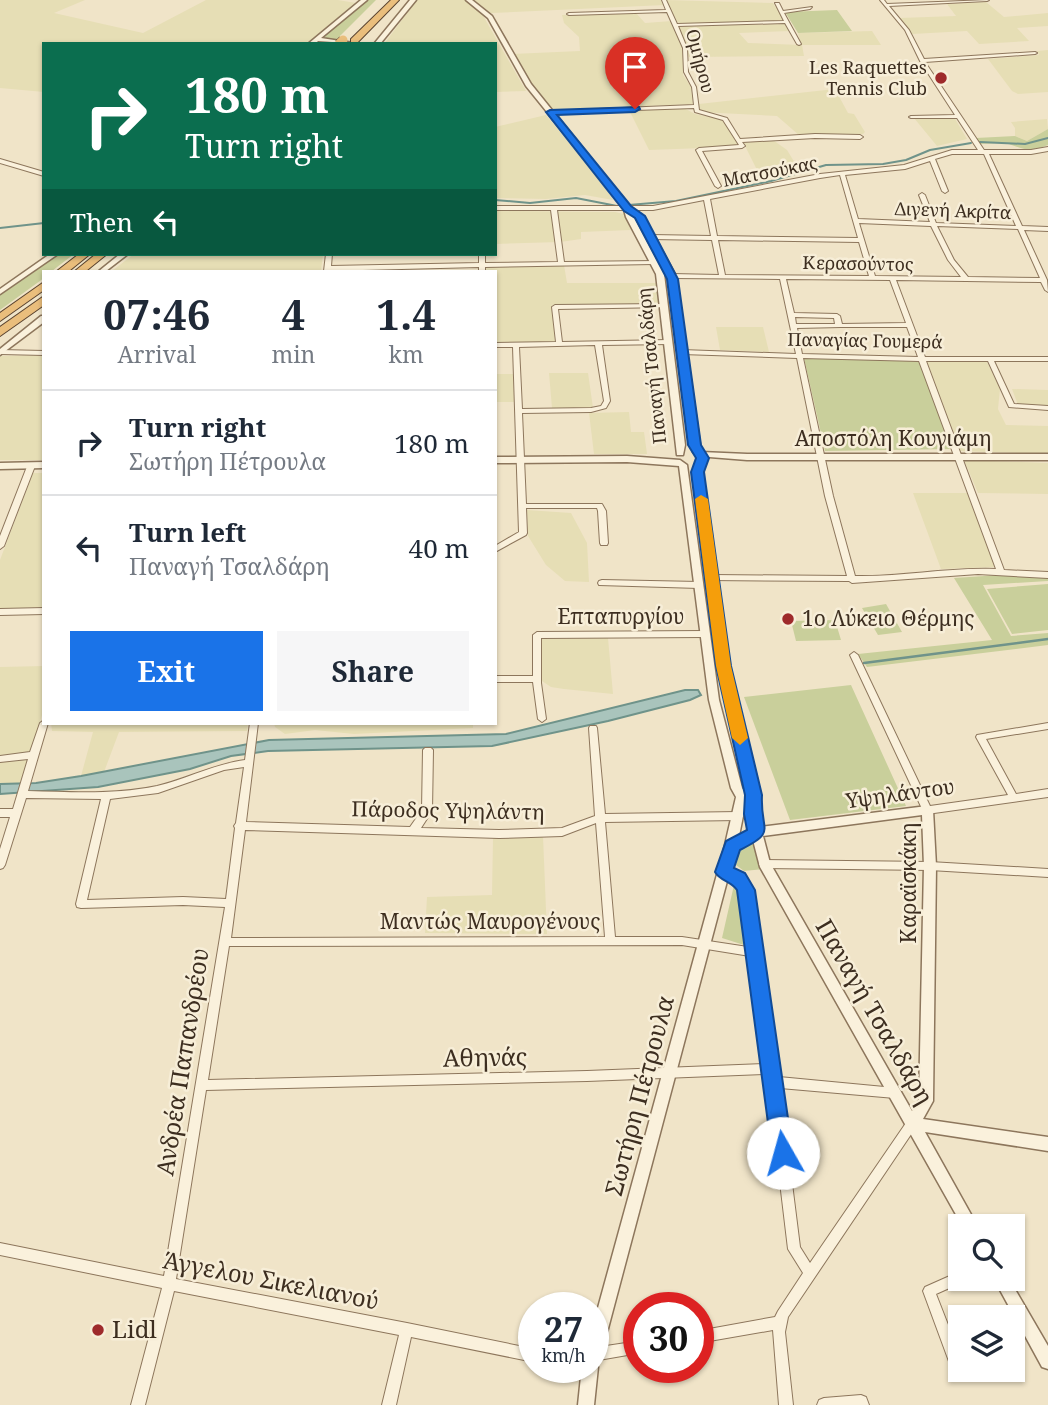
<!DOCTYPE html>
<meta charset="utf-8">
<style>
:root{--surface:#fff;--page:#f6f6f7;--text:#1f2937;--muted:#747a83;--line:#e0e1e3;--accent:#1a73e8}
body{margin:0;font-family:"Noto Serif",serif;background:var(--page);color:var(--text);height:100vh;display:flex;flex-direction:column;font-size:26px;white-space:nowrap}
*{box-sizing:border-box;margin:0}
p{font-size:23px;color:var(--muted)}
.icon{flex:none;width:38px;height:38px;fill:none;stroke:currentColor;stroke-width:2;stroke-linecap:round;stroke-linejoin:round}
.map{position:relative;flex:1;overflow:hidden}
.side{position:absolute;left:42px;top:270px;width:455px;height:455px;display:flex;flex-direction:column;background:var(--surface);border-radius:0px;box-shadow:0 2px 5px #0004}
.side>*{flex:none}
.guide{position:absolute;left:42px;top:42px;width:455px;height:214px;border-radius:0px;box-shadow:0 2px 5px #0004;background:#0b6e4f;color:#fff;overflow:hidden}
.controls{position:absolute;left:948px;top:1214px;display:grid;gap:14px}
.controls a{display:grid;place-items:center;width:77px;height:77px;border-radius:0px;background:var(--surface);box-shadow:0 2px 5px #0004;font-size:35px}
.speed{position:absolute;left:518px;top:1292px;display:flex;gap:14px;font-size:35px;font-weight:700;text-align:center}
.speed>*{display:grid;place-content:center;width:91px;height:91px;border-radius:50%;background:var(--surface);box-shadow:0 2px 5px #0004;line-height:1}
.speed small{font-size:18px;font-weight:400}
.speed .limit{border:10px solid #d22;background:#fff;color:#111}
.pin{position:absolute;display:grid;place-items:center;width:60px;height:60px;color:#fff;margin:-72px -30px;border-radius:50% 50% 50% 0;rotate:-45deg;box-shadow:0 0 7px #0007}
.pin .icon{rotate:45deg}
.me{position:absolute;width:77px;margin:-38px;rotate:353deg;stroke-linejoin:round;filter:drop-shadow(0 0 5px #0008)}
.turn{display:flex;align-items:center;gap:24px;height:147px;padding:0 28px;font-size:32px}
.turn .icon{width:91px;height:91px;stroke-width:2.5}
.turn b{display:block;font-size:49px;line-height:60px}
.then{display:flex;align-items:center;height:66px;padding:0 28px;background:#0003;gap:14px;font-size:26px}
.eta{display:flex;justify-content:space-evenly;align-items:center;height:119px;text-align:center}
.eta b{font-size:42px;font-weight:700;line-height:49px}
.cta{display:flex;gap:14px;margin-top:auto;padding:14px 28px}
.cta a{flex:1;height:80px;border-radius:0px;background:var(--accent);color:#fff;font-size:28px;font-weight:700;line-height:80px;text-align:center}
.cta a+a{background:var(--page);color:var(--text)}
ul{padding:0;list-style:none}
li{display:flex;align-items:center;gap:21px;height:105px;padding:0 28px;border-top:2px solid var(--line)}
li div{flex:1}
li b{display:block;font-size:26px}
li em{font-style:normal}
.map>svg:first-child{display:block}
.farmland{fill:#e6deb5}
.green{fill:#c9cf9b}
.water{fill:#a9c4bc;stroke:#6f938a;stroke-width:2}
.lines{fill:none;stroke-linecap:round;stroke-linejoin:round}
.stream-far1{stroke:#6f938a;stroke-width:2}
.stream{stroke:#6f938a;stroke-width:2.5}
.minor-casing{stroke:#8d765c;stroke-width:2}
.tertiary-casing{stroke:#8d765c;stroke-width:3}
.trunk-casing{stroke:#5b4430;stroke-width:2}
.minor{fill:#faf1dc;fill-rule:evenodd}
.tertiary{fill:#faf1dc;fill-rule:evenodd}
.trunk{fill:#eabe7c;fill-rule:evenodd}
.trunk-bridge-casing{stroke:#5b4430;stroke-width:10;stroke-linecap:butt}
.trunk-bridge{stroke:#eabe7c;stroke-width:9}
.route{fill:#1a73e8;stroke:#114b97;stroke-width:2}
.slow{fill:#f59e0b}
.poi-dot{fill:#9e2a2b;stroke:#f7eed8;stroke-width:2.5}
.labels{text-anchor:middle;stroke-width:5;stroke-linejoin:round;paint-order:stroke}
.far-street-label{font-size:18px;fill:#3d2e20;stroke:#f7eed8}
.far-poi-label{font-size:18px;fill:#3d2e20;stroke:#f7eed8;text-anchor:end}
.street-label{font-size:21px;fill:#3d2e20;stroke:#f7eed8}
.poi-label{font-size:21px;fill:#3d2e20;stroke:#f7eed8;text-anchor:start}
.near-street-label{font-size:24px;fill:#3d2e20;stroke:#f7eed8}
.near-poi-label{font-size:24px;fill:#3d2e20;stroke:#f7eed8;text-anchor:start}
</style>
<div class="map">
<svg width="1048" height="1405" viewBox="0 0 1048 1405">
<rect width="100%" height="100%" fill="#f0e4c8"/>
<path class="farmland" d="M0,0H85L54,13L143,33L206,0H338L356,3L306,44H44V92L0,88Z
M417,0H465L481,12L526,91L495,92V44H384Z
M473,0H662L665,5L491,13Z
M665,0L773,3L785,21L683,24L675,21Z
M986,2L1004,17L1048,13V26L1017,28L1029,41L979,44L967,31L912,34L900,18L956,16L947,4Z
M636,13L645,23L672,21L684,51L683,75L691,87L693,104L553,110L528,80L512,54L580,51L579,37L564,23L562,15Z
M787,24L791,31L739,33L748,43L801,45L798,33L872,31L881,45H802L804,56L689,57L679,26Z
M1048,50V92L1018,94L1012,91L988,59L1039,55L1037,51Z
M835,89L848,113L854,114L865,132L863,134L800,136L777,116L699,112V104Z
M684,108L695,114L724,120L739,144L731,147L649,150L629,110Z
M546,115L600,180L613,200L585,195L546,199L495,198V127Z
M954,117L967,139L937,146L914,118Z
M1047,119L1048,129L1027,141L1015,136V128L1011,122Z
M773,140L787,150L798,168L780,177L762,180L743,142Z
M495,211L615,212L624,214L631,230L581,232V239L560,242L495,244Z
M134,254H323L321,271H112Z
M564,265L567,283H657L660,304L552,305L555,342L495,343V271H486V267Z
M716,327H763L769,352L720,350Z
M44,355V460H0V356Z
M927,362H987L1000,389L998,409L1006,425L1048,426V454L960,451Z
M549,373H588L593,408H552Z
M495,374H513L514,402H495Z
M1012,389L1048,390V406L1018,405Z
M629,412L631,432H644L647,454H594L589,413Z
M964,460L1048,463V494L978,493Z
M33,473H44V607L0,609V560Z
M913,493H967L995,567L941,569Z
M527,510L571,513L587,543L589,582L565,581L546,565L528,536Z
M608,638L613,694L564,689L551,687L542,681L541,639Z
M44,666V709L20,783L0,784V667Z
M51,723H248L247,731L119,732L104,772L81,776L93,732L52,731Z
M274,723H473V728L354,734L315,730L285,734L275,727Z
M543,836L547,934L425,933L427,897L492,895L493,838Z"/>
<path class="green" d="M367,0H376L335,41L319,39Z
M837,10L852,31L798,33L785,12Z
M1048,129V145C1030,152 1026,150 1009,144C1001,142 989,144 980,144L976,138L1015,136L1027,141Z
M56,254H74L52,271H44V278L0,310V294Z
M804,358L920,361L951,449L825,451Z
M1000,575L1048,578V581L983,585L1011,636L1048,633V645L867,667L858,654L992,640L954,578Z
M1048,584V630L1012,634L987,589Z
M886,604L902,632L878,635L862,608Z
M835,620L841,640L796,641L791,621Z
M851,685L906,806L790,820L744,697Z
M750,841L756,842L764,869L744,871L736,865L740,848Z
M734,885L741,889L748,942L744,945L722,938Z"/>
<path class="water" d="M685,690H698L701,695L690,700L608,721L492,746L268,751L231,756L190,769L98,787L0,794V784L36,783L81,776L269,740L506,734Z"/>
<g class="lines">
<path class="stream-far1" d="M980,142L1025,144L1048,138
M495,200L530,203L576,198L617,206L676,201L771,181L826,165L883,164L906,160L930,150L971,143
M0,228L44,223"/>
<path class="stream" d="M864,663L1048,639"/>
<defs>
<path id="minor" d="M662,0H666L677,24L784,21L775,3H779L783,11L812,7L810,9L784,13L801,44L799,45L797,44L785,23L678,26L687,48L688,72L696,87L699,110L727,118L740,139L815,134L860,135L863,137L860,139L815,138L742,142L745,146L742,148L702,151L721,186L718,188L715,186L696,150L699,148L739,145L723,120L695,112L694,108L548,113V112L550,111L694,105L692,87L684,72L683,48L667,12L569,15L567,14L569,13L666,10Z
M880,0H884L887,4L989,0L987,1L889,6L909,30L924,59L1035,52L1037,53L1035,54L925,62L984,150H1031L1048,147V151L1031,154H989L1022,226L1048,227V231L1024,230L1047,280L1048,292L1045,290L1041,282L896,280L925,357H1048V361H994L1014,404L1048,406V410L1009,407L988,361H926L1004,570L1048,572V578L978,574L852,583L849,581L709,580L708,578L712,575L847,576L825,496L797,358L682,354L679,352L682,350L796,354L780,279L672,278L669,276L672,274L719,275L712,240L651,239L648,237L651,235L711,236L704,200L653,210H557L564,262L656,261L657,262L654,264L485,267V271H479V267L324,271L326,254H332L331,266L479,263V254H485V263L558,262L551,210H495V206H653L820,174L904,165L952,150H978L957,118H911L909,117L911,116L955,115L920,61L905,30ZM952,154H984L1016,226L936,223L925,195L922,193L919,195L930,222L858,219L845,175L905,169L930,161L942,191L945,193L948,191L935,159ZM840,175L858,238L717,236L710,199L820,178ZM859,223L931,226L948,260L961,277L875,276ZM937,226L1018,229L1040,278L968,277L954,260ZM718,240L859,242L869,276L725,275ZM786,279L890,280L906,323L842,324L840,316L837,314L794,313ZM795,317L834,318L835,324H796ZM841,327H907L918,357L802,354L797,328ZM803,358L919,361L996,569C949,567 902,577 855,576L833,496Z
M0,159L44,172V176L0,163Z
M665,304L667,305V307L558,309L562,342L669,340L672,342L669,344L602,345L610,401L606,408L591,412L522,413L526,504H602L606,511L608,543L607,545H601L600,543L598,511L597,508H526L527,533L526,535L495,552V546L519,532L513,347H495V343L556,342L552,307L555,305ZM595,345L604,401L601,406L591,408L522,409L519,347Z
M0,350L44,351V355L1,354Z
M28,464H31L35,466L4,546L0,549V536Z
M602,580L699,582L703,585L699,588L599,585L598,583L599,581Z
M44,608V614L0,615V609Z
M705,631L709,634L705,637L541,638V683L546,719L542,722L538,719L533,682H495V676H533V635L537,632Z
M854,652L858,655L930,806L1008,795L976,737L977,735L1048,723V729L986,739L1016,794L1048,789V797L927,814L924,813L850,655Z
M44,720V723H48L28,791C71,792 114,795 157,786C187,779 214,764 245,760L250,723H258L246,822L410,827L422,810L423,750L425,748H431L433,750L432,811L421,828L499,830L562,828L595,816L589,728L590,726H596L597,728L605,814L738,812L741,813L743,816L741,819L738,820L605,822L615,937H682L748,947C746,933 744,894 737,885C733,879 724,877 719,872L721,869L724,868L742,876L750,890L779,1077L895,1088L899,1089L901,1093L899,1097L895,1098L780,1088L800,1247L810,1263L908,1120L912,1119L916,1120L918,1124L788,1317L785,1332L793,1405H779L773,1330L698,1343V1331L775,1317L778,1311L803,1273L788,1249L767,1074L587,1081L206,1090L176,1279L407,1323L534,1349V1362L411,1337L396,1405H382L399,1335L174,1291L145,1405H131L162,1288L0,1255V1243L164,1276L225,907L183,905L81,908L77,907L76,904L101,799L26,798L5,865L3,868L0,869V849L10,817H0V809H13L28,759L0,762V756L30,752L40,723ZM244,767L236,823L234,826L235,828L226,899L183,897L87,900L110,799L158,793L224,770ZM596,823L605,937L231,938L245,830L499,838L562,836ZM682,945L750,956L766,1064L587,1071L208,1080L229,946Z
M764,860L930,862L1048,869V877L930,870L764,868L761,867L759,864L761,861Z
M961,1271V1279H966L965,1281L936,1294L961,1358V1370H965L964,1375L959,1377L954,1375L923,1291L925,1287Z
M639,1341V1353L593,1361V1348Z
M861,1395L866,1397L869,1405H817L819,1400L824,1398Z"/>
<path id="tertiary" d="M361,0H367L321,38L360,44L318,41L315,44H308Z
M410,0H416L380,44H374Z
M466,0H472L492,16L531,84L630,207L643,216L676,276L701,452L747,454H1048V460H747L697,456L693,452L668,276L637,217L632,214L664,274L685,445L683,455H677L656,274L626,217L623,206L526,86L488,18Z
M50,254H58L0,294V289Z
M120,254H128L106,271H99Z
M41,316H44V322L0,355V349Z
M627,456L680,460L687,465L719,700L742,788L746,794V783L719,666L694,473L696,462L699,461L703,464L702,473L729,666L758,783V814L761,827L927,806L931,807L933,810L936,866L933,1101L923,1119L1048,1137V1151L925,1132L978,1227H963L760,867L753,840L742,844L735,851L601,1355L598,1360L596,1362L598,1367L594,1405H578L582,1367H593V1326L724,849L736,797L731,788L709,700L679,466L627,462L495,463V457ZM744,811L750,831L739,836ZM922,815L924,866L919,1100L912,1111L770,863L763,836Z
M44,462V468L0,469V463Z
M994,1279H1009L1048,1346V1369L1042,1367Z"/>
<path id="trunk" d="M391,0H399L357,43H351V39Z
M79,254H90L69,271H57Z
M96,254H107L86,271H75Z
M44,282V290L0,321V313Z
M44,296V305L0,336V327Z"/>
</defs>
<use href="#minor" class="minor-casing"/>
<use href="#tertiary" class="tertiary-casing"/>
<use href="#trunk" class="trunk-casing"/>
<use href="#minor" class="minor"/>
<use href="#tertiary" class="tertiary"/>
<use href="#trunk" class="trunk"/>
<defs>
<path id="trunk-bridge" d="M339,44L343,40"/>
</defs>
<use href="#trunk-bridge" class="trunk-bridge-casing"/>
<use href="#trunk-bridge" class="trunk-bridge"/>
</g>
<path class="route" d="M639,107L640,109L635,112L557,115L631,206L645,216L678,279L701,445L709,458L704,472L731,666L762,795C760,832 778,831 740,850L734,868L745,873L755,890L793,1153L790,1161L783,1164L775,1161L772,1153L737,890C731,881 720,881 715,872L726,841L747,830L744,814L745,795L716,666L691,472L696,458L688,445L667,279L635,218L624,211L546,112L550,110Z"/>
<path class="slow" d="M701,495L708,499L731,666L748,738L740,745L732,738L716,666L695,499Z"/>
<g class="poi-dot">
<circle cx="941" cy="78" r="7"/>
<circle cx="788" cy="619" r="7"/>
<circle cx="98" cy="1330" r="7"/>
</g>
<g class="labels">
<g class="far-street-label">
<text transform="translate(700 61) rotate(75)" y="6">Ομήρου</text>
<text transform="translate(770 172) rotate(-11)" y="6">Ματσούκας</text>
<text transform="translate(953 211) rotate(2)" y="6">Διγενή Ακρίτα</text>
<text transform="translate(858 264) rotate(1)" y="6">Κερασούντος</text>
<text transform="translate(865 341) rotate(1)" y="6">Παναγίας Γουμερά</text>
<text transform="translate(652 366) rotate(-96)" y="6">Παναγή Τσαλδάρη</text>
</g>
<g class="far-poi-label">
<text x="927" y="74">Les Raquettes<tspan x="927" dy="21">Tennis Club</tspan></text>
</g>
<g class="street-label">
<text x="893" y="446">Αποστόλη Κουγιάμη</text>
<text x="621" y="624">Επταπυργίου</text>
<text transform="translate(900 794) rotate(-8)" y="7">Υψηλάντου</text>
<text transform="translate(448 811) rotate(1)" y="7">Πάροδος Υψηλάντη</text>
<text transform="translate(909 883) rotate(-90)" y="7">Καραϊσκάκη</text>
<text x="490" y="929">Μαντώς Μαυρογένους</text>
</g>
<g class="poi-label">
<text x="802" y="626">1ο Λύκειο Θέρμης</text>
</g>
<g class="near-street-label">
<text transform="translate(874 1012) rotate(60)" y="8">Παναγή Τσαλδάρη</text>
<text transform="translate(485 1058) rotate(-1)" y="8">Αθηνάς</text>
<text transform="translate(183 1062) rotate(-81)" y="8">Ανδρέα Παπανδρέου</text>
<text transform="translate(640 1096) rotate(-75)" y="8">Σωτήρη Πέτρουλα</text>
<text transform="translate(271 1281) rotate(11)" y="8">Άγγελου Σικελιανού</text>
</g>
<g class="near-poi-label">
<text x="112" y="1338">Lidl</text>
</g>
</g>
</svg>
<div class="controls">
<a><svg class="icon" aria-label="search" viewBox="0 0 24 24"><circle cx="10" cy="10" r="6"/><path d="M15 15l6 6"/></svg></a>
<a><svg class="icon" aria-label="layers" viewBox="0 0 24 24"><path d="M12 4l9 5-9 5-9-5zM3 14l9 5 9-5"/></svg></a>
</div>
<div class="speed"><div>27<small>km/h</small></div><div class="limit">30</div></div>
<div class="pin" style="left:635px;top:109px;background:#d93025"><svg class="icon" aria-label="arrive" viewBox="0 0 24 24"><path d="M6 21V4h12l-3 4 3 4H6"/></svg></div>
<svg class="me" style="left:783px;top:1153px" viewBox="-20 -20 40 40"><circle r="19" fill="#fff"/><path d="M0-13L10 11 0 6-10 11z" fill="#1a73e8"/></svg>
<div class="guide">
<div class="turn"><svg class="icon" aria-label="right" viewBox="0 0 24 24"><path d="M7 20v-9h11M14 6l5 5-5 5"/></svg><div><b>180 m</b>Turn right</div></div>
<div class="then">Then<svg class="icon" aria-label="left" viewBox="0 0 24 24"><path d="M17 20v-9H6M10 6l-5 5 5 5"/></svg></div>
</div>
<section class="side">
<div class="eta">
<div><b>07:46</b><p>Arrival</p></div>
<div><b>4</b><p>min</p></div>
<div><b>1.4</b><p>km</p></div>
</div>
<ul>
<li><svg class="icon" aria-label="right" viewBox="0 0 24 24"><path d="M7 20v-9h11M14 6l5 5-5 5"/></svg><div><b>Turn right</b><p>Σωτήρη Πέτρουλα</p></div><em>180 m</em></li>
<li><svg class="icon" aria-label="left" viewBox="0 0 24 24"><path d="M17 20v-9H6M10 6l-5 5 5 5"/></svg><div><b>Turn left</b><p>Παναγή Τσαλδάρη</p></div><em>40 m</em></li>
</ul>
<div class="cta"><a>Exit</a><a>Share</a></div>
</section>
</div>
